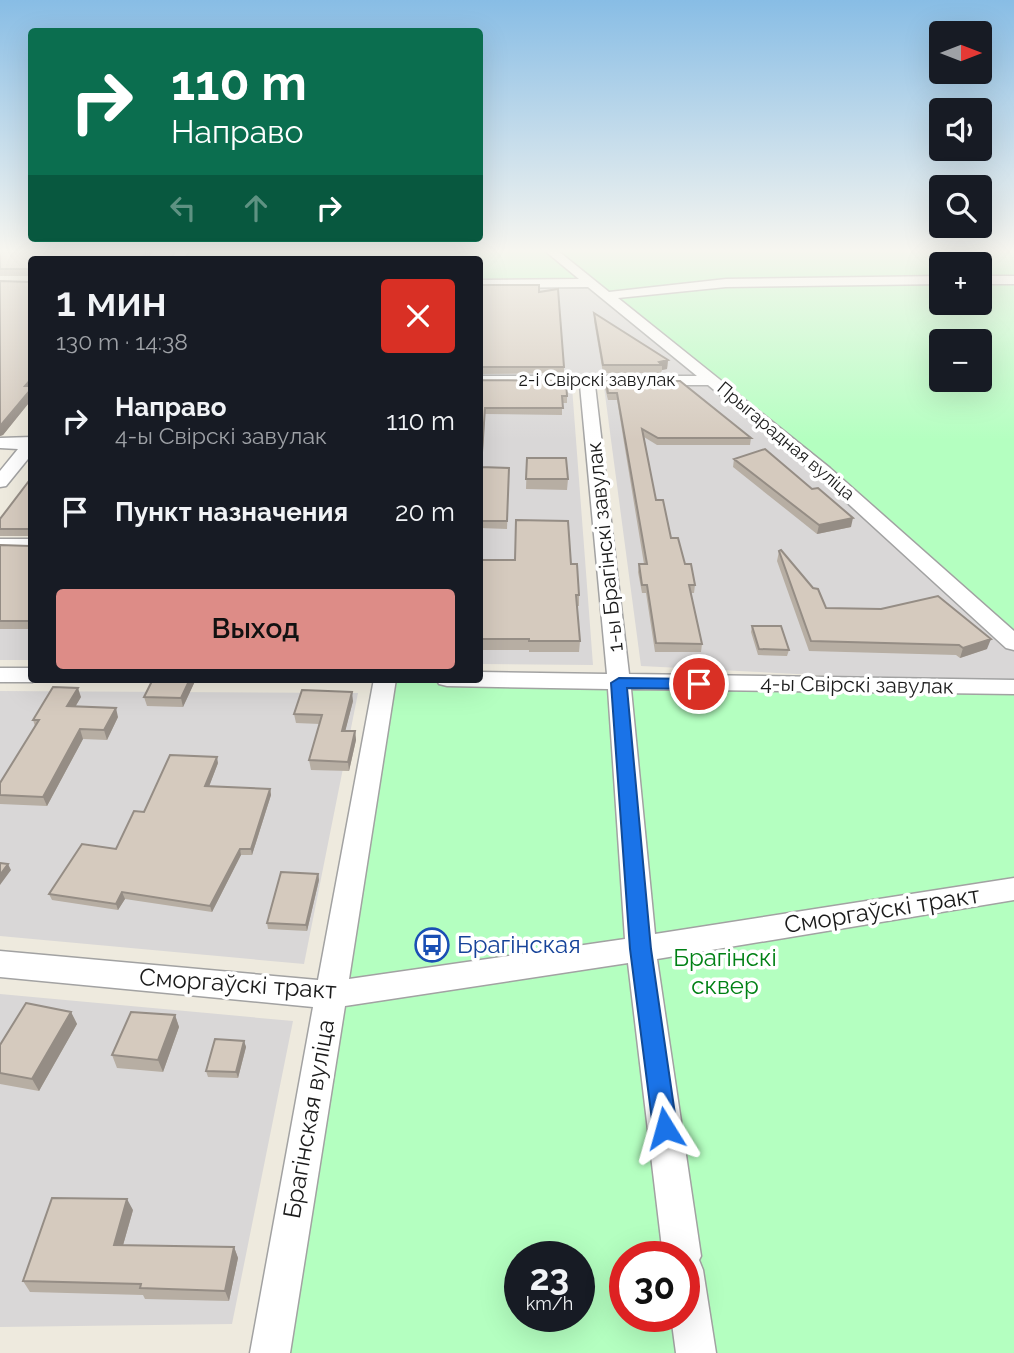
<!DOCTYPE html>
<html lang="ru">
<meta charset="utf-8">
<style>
:root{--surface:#171b24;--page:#20242c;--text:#f1f3f6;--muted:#9ea1a6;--accent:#dd8c87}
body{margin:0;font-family:Raleway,sans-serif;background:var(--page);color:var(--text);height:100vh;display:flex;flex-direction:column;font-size:26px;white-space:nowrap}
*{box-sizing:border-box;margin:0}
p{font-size:23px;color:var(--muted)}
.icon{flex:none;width:38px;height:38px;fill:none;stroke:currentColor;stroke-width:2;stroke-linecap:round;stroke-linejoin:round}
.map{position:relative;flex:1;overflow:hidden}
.sheet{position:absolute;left:28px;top:256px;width:455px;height:427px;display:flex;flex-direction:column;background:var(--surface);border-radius:7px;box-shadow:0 7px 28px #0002}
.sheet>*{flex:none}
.hud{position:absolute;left:28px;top:28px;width:455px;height:214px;border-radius:7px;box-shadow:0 7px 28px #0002;background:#0b6e4f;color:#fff;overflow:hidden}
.needle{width:46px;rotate:90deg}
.controls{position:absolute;left:929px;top:21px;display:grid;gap:14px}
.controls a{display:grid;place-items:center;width:63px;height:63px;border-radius:7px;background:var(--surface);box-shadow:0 7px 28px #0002;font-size:35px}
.speed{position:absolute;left:504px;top:1241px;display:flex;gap:14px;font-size:35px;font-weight:700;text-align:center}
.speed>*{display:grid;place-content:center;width:91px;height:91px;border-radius:50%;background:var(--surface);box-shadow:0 7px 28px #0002;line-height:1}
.speed small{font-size:18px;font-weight:400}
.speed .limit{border:10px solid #d22;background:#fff;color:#111}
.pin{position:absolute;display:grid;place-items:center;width:60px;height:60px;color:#fff;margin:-30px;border:4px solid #fff;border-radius:50%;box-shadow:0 2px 7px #0007}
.me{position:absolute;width:77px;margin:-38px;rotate:352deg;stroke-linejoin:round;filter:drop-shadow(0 0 5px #0008)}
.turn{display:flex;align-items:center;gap:24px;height:147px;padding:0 28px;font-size:32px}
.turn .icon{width:91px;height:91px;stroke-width:2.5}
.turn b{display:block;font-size:49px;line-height:60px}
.lanes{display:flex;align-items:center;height:66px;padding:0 28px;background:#0003;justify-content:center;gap:35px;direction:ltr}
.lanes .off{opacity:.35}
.round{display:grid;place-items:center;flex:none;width:74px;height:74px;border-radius:7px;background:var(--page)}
.summary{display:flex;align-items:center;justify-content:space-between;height:119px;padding:0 28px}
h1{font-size:42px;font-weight:600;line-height:52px}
.primary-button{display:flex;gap:14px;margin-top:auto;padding:14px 28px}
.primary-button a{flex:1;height:80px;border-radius:7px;background:var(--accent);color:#111;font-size:28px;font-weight:600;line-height:80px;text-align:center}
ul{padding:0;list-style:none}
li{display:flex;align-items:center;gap:21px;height:91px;padding:0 28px}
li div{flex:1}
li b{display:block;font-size:26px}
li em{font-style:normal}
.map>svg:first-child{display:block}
.residential{fill:#d9d7d7}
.park{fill:#b4ffc0;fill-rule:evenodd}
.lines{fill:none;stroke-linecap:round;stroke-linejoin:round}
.street-casing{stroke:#a2a2a2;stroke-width:3}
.street{fill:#fff;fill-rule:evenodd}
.wall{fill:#b7aea3}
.shaded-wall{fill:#958d85}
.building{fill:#d5cabe;stroke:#958d85;stroke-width:2}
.route{fill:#1a73e8;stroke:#114b97;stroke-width:2}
.labels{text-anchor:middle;stroke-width:7;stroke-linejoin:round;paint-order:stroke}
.far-street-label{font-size:18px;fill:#1b1b1b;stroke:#fff}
.street-label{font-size:21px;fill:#1b1b1b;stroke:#fff}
.near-street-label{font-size:24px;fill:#1b1b1b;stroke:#fff}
.near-transit-label{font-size:24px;fill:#164399;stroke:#fff;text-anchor:start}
.near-park-label{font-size:24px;fill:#008115;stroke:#fff}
</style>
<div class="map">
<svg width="1014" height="1353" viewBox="0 0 1014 1353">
<rect width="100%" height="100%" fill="#eeeade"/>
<path class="residential" d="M588,283L714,381L1014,643V685L641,666L604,387L696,382L480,380V284Z
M480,387H572L593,665L480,664Z
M0,556H31V660H0Z
M0,691L358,693L304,964L0,936Z
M0,994L293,1021L232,1324L0,1327Z"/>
<path class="park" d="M184,250H550L588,283L480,284V259H177Z
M551,250L1014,251V640ZM942,264H980V303H942ZM942,341H980V380H942Z
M385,679L1014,687V1353H270ZM520,1256H579V1316H520ZM625,1256H684V1316H625Z"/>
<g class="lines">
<defs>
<path id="street" d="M178,250H190L183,259H171Z
M544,250H557L609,292L726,279L942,276V284L726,287L618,298L830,468L1014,631V650L1006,648L818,476L708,385H595L629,674L1014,680V694L631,689L655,934L1014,878V900L657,959L701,1256L699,1260L703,1270L716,1353H676L671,1316H684V1256H663L628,963L345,1006L290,1353H250L313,1007L0,977V951L318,980L374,679H396L349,979L625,939L608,689L447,686L439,684L436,679H480V672L607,674L580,385L480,384V376H697L588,287L480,288V280L579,279Z
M980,276H1014V284H980Z
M32,437V454L6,486L0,487V471L18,449L0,448V438Z
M0,539H32V551H0Z
M0,668H32V679H41L32,682H0Z"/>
</defs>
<use href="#street" class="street-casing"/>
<use href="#street" class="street"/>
</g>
<path class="wall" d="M0,250L32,259V399L3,435L0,436V281L30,282L31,276H0Z
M480,285L539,292L564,367V373L480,374Z
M594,313L668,360L667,369L662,370L661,373H603L594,321Z
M480,379V380L567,396V403H562V415L485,414L482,467L509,468L507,529L480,528Z
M606,381L751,438L750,445H657L644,437L656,500L671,538L695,585L694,593H691L702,644L701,652H655L646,593H642L638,572L639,564H644L617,400H608L605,388Z
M527,458L568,479L567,490L526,489Z
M734,459L812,489L851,527L817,534L733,467Z
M32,477V536H0V519Z
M32,544V629H0V545L30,546Z
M779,551L826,608L987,649L960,658L956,655L809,651L777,561Z
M480,560L571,564L579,595V606H577L580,641L579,652H529V650H480Z
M752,626L789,650L787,656L758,655L751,632Z
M196,679L183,707L147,706L144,697Z
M81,697L75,706L118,717L107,740L83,739L47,806L0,804V783L35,726L33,720Z
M353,701L345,731H355L356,740L349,771L311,770L309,760L320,724L296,723L294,714Z
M218,763L209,786L270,789L271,795L252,855H241L212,912L125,899L118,910L52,900L49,894L116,849L144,812Z
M318,874L319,880L307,931L268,929L267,923Z
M71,1012L77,1024L39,1091L0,1084V1045Z
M175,1015L179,1027L163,1072L117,1068L112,1055Z
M244,1041L246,1047L238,1078L208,1077L206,1071Z
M133,1210L123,1245L234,1247L238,1258L229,1301L145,1299L143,1295L30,1292L23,1281Z"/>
<path class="shaded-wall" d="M147,250H155L147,259H140Z
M668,360L667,369L662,370V365L659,362Z
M32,378V399L3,435L0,436V426L25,386Z
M853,518L851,527L817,534L819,525Z
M991,639L987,649L960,658L963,648Z
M190,679H196L183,707L181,698Z
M78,688L81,697L70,716L67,706Z
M352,692L353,701L343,740L342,731Z
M116,708L118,717L107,740L104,730Z
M80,729L83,739L47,806L43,797Z
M355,731L356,740L349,771L348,762Z
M217,757L218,763L207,792L205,786Z
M270,789L271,795L252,855L251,849Z
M240,849L241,855L212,912L210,906Z
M8,864L11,870L0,885V875Z
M318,874L319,880L307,931L306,925Z
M122,892L125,899L118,910L116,904Z
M71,1012L77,1024L39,1091L32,1079Z
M175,1015L179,1027L163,1072L158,1060Z
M244,1041L246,1047L238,1078L236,1072Z
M127,1199L133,1210L120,1256L114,1245Z
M234,1247L238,1258L229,1301L225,1291Z"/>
<path class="building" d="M0,250H147L140,259H32V271L30,269H0Z
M32,276V378L25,386H32V388L0,426V281L30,282Z
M480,285H539V292L558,289L564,367H480Z
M594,313L668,360L659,362L662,365H603Z
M480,379V380L566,381L567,396H562L563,408H485L481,467L509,468L507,521H480Z
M606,381H680L751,438H658L642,429L656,500H663L671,538H678L685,564H691L695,585H689L702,644L656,643L647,585H642L639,564H647L617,393H608Z
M765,449L812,489L818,488L853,518L819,525L734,459Z
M527,458H566L568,479H526Z
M32,477V531L30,529H0V519Z
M516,520L568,521L571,564H577L579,595H576L580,641H529V639H480V560H515Z
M32,544V621H0V545L30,546Z
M781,550L813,588L818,589L826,608L881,609L938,596L991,639L963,648L959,645L811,641L779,551Z
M752,626H781L789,650L759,649Z
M153,679H190L181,698L144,697Z
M53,687L78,688L67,706L116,708L104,730L80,729L43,797L0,795V783L39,720H33Z
M302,690L352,692L342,731H355L348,762L309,760L322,715L294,714Z
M170,755L217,757L205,786L270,789L251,849H240L210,906L122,892L116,904L49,894L82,844L116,849L134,811L144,812Z
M0,863L8,864L0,875Z
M281,872L318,874L306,925L267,923Z
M26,1003L71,1012L32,1079L0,1073V1045Z
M131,1012L175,1015L158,1060L112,1055Z
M215,1039L244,1041L236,1072L206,1071Z
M52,1198L127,1199L114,1245L234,1247L225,1291L140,1288L141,1284L23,1281Z"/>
<linearGradient id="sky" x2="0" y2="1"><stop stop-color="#88bde5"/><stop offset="0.57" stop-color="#f7f6f0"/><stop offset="1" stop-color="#f7f6f0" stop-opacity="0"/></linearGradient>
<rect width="1014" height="440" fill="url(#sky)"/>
<path class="route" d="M619,678L699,679L707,684L699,689L627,688L651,949L677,1128L674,1137L665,1140L657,1137L653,1128L630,949L611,683Z"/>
<defs>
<symbol id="bus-ring" viewBox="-11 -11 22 22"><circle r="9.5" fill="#fff" stroke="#1a4fb4" stroke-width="1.5"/><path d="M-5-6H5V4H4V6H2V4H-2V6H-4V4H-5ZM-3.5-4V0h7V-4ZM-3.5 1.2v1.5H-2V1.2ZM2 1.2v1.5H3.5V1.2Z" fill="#1a4fb4"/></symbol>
</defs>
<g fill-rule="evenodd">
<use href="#bus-ring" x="413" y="926" width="38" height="38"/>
</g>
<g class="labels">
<g class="far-street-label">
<text x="597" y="386">2-і Свірскі завулак</text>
<text transform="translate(786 441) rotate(40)" y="6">Прыгарадная вуліца</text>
</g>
<g class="street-label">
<text transform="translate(605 547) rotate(-96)" y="7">1-ы Брагінскі завулак</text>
<text transform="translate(857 685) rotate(1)" y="7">4-ы Свірскі завулак</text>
</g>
<g class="near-street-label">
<text transform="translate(882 910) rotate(-9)" y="8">Сморгаўскі тракт</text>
<text transform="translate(238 984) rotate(4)" y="8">Сморгаўскі тракт</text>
<text transform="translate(309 1119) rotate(-80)" y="8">Брагінская вуліца</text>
</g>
<g class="near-transit-label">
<text x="457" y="953">Брагінская</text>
</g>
<g class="near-park-label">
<text x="725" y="966">Брагінскі<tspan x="725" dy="28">сквер</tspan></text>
</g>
</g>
</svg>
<div class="controls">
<a><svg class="needle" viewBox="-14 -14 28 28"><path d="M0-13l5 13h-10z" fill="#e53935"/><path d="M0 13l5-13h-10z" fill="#9ea1a6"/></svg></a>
<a><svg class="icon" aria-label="sound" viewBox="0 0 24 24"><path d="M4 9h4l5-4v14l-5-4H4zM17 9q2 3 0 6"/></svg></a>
<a><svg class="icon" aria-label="search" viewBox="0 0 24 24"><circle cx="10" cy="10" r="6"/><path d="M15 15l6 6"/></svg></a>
<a>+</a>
<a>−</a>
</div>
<div class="speed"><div>23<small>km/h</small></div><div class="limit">30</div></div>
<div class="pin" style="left:699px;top:684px;background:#d93025"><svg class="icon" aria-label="arrive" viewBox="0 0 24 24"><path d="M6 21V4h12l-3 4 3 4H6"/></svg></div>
<svg class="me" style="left:665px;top:1128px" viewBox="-20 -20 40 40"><path d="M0-17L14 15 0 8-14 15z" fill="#1a73e8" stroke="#fff" stroke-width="4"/></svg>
<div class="hud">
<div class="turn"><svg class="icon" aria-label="right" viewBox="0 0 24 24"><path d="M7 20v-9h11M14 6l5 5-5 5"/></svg><div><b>110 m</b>Направо</div></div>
<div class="lanes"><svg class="icon off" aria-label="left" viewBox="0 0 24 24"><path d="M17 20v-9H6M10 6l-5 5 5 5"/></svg><svg class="icon off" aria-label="ahead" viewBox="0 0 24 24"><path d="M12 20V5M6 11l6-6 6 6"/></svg><svg class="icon" aria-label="right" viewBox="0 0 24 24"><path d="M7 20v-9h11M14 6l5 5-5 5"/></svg></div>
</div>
<section class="sheet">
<div class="summary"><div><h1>1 мин</h1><p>130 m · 14:38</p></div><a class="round" style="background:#d93025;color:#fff"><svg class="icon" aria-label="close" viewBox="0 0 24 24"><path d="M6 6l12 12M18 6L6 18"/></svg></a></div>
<ul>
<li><svg class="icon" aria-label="right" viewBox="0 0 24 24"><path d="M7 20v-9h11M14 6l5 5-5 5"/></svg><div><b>Направо</b><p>4-ы Свірскі завулак</p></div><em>110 m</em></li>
<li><svg class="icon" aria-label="arrive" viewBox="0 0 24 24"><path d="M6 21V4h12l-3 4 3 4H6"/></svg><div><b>Пункт назначения</b></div><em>20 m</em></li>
</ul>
<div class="primary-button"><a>Выход</a></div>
</section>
</div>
